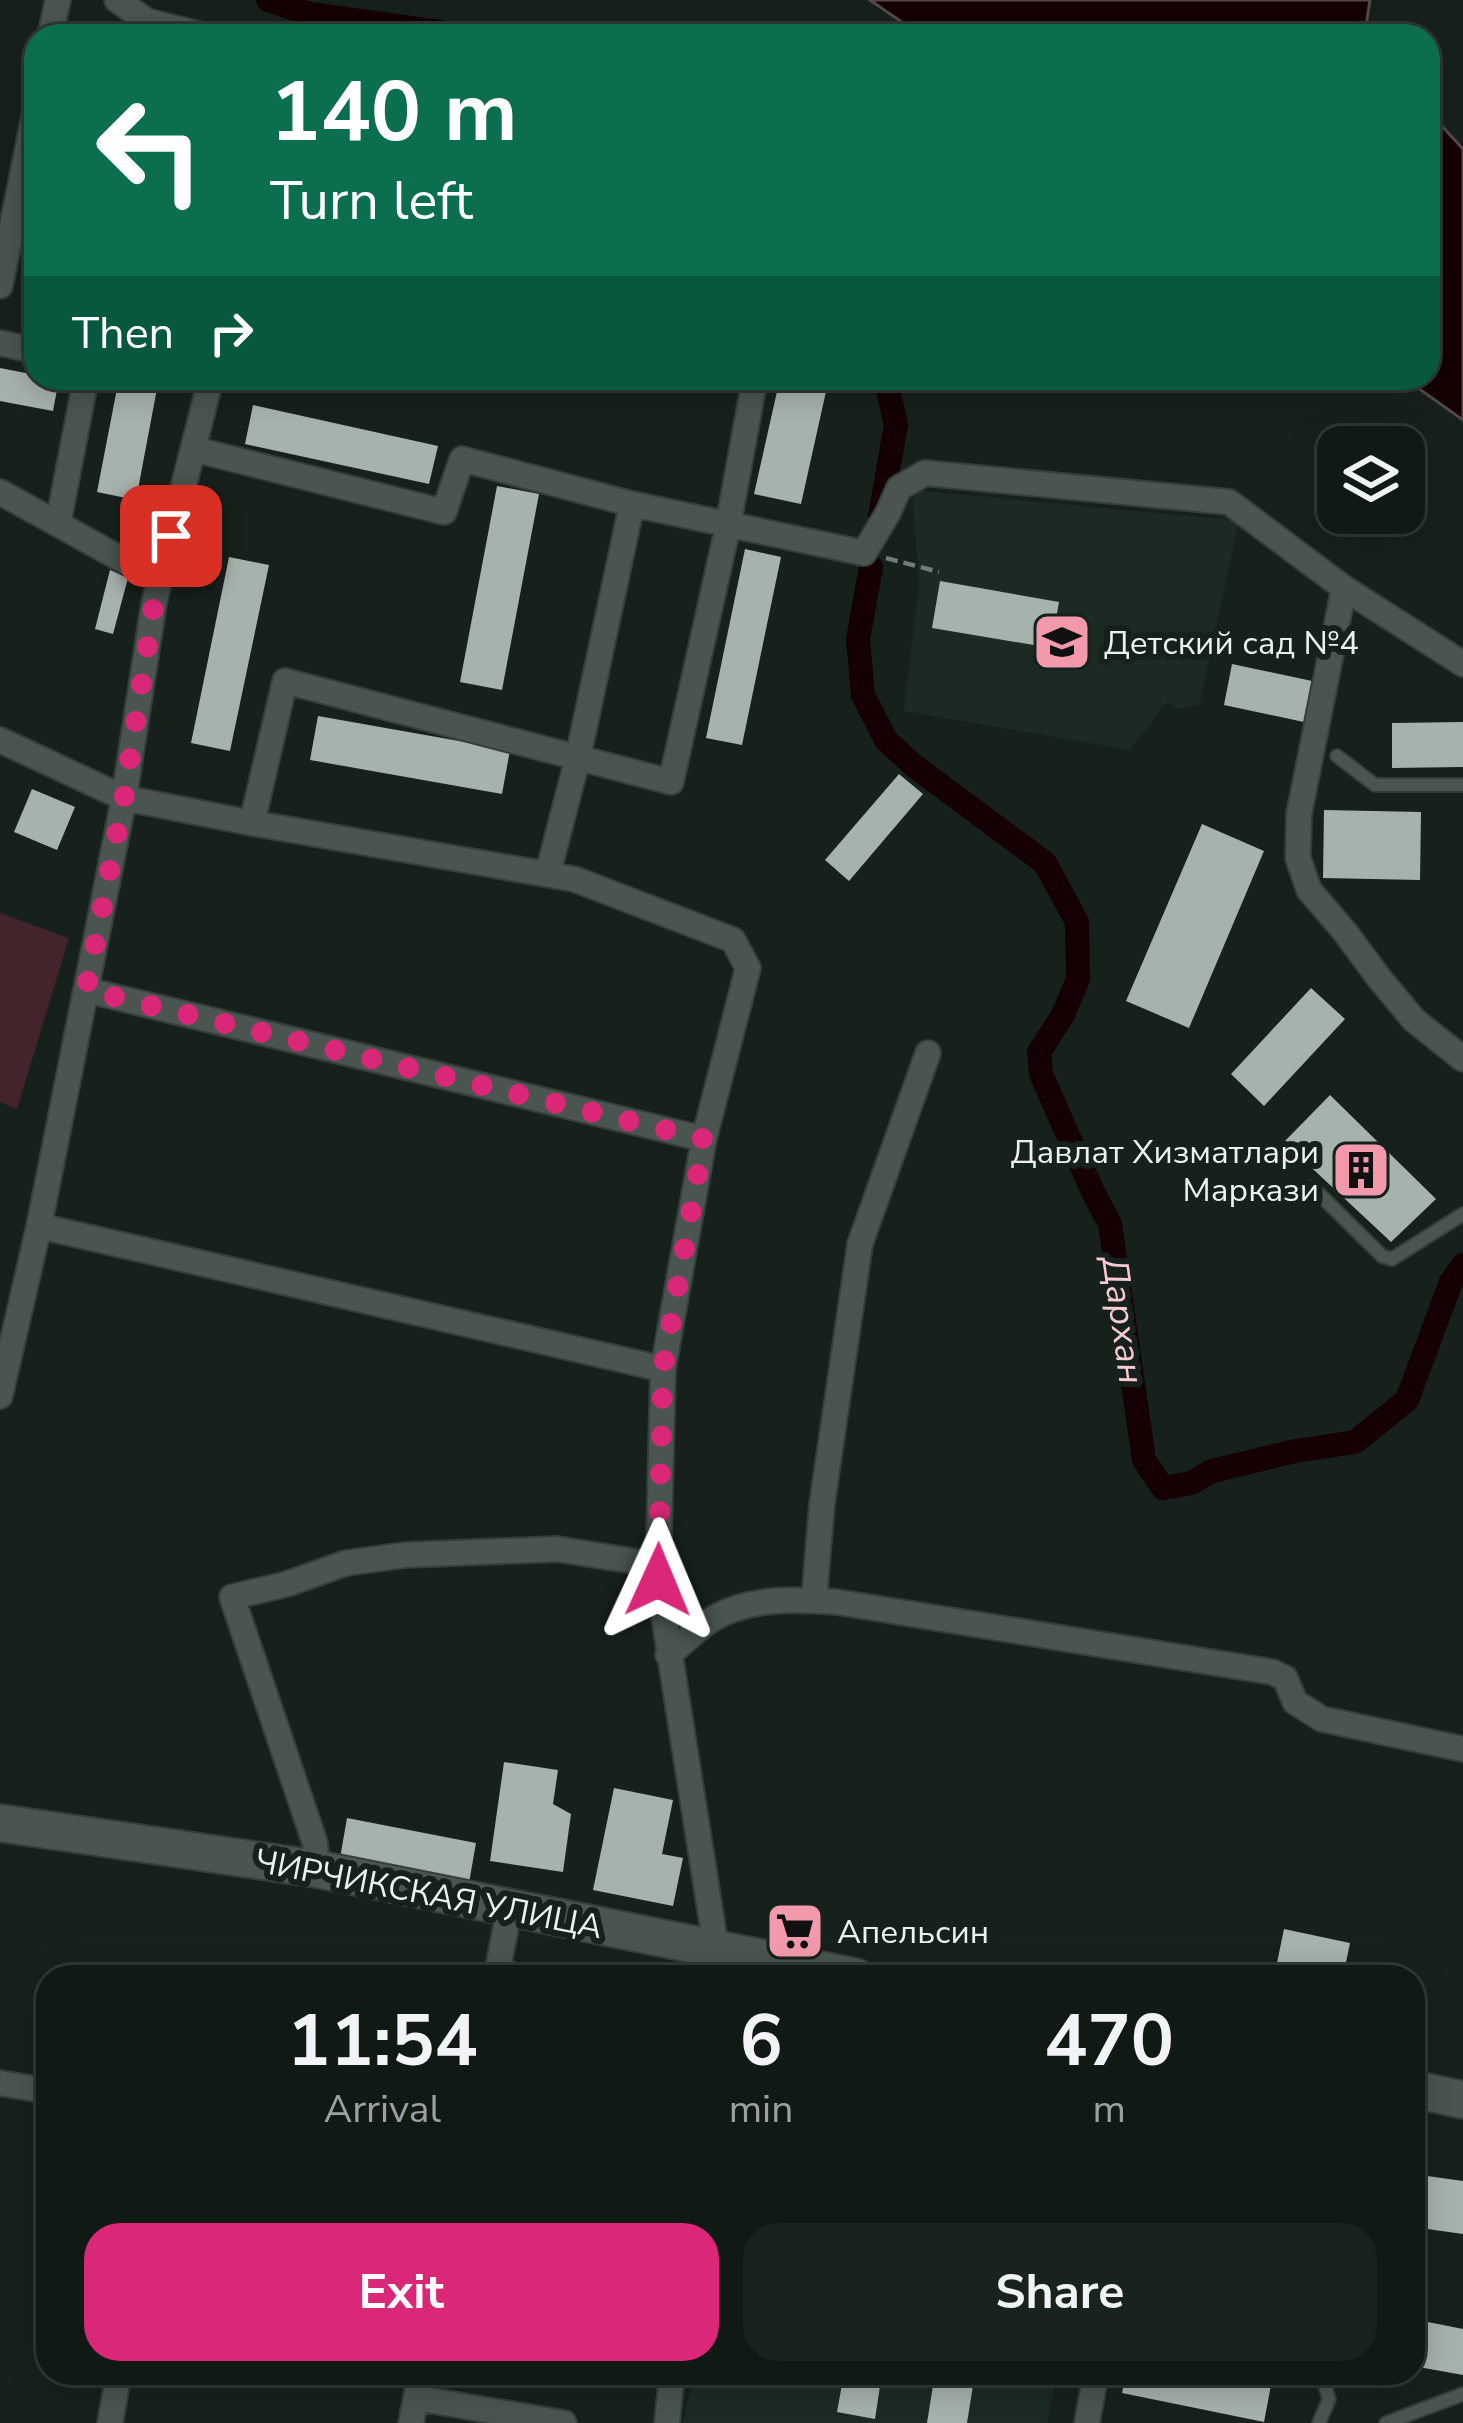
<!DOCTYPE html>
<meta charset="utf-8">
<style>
:root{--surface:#111915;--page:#1a221e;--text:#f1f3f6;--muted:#9ca0a0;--line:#303834;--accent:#db2777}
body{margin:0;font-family:"Nunito Sans",sans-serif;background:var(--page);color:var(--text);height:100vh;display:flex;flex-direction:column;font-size:45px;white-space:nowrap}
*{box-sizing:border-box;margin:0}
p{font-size:39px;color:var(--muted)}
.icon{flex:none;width:66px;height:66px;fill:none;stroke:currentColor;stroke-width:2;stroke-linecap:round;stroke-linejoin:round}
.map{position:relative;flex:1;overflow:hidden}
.sheet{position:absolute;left:36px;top:1965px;width:1389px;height:420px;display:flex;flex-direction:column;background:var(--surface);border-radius:36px;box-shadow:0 6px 30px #0003,0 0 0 3px var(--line)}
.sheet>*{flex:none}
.banner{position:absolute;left:24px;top:24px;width:1416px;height:366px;border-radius:36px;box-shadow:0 6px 30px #0003,0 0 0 3px var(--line);background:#0b6e4f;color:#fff;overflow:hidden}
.buttons{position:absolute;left:1317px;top:426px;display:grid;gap:24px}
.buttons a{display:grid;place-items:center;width:108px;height:108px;border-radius:24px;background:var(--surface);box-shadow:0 6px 30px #0003,0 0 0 3px var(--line);font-size:60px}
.pin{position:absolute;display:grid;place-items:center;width:102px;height:102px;color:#fff;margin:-51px;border-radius:24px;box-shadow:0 6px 18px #0006}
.me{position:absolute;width:132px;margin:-66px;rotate:1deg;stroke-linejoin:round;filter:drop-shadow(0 0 9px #0008)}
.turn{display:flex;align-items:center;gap:42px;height:252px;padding:0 48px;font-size:54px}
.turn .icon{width:156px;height:156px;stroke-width:2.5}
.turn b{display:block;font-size:84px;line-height:102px}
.then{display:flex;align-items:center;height:114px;padding:0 48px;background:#0003;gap:24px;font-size:45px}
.eta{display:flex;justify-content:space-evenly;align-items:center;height:204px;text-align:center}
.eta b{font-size:72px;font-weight:700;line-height:84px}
.button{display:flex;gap:24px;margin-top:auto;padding:24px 48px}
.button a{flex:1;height:138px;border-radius:36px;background:var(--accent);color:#fff;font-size:48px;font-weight:700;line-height:138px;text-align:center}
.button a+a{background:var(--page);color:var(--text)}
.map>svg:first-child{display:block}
.built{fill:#1b2b24}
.green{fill:#43242b}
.water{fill:#150003;stroke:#55484a;stroke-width:3}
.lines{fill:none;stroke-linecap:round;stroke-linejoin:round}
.canal{stroke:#150003;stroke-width:24}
.building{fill:#a6b2ac}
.lane-casing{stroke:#363d3a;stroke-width:16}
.street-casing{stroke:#363d3a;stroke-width:28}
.secondary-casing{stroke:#363d3a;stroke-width:40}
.path{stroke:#737b77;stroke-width:4.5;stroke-dasharray:12 6;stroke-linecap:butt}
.lane{stroke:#4a5550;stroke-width:12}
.street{stroke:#4a5550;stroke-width:24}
.secondary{stroke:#4a5550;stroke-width:36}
.route{stroke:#db2777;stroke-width:21;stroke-dasharray:0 37.8}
.labels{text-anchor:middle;stroke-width:12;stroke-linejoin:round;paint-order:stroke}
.poi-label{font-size:33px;fill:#ebf1ee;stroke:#17211c;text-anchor:start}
.street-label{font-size:33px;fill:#ebf1ee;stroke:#17211c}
.water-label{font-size:36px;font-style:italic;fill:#f8cad2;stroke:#17211c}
</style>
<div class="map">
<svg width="1463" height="2423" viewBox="0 0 1463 2423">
<rect width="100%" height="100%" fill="#17211c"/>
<path class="built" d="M912,490L1239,521L1199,705L1177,709L1167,702L1130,750L904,711L919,583Z
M694,2373H1058L1047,2423H683Z"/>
<path class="green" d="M0,913L69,938L17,1109L0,1102Z"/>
<path class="water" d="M870,0H1370L1366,26L1369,36H922Z
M1428,111L1463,149V420L1404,378H1428Z"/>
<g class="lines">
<path class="canal" d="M268,0L310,14L468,36
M880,516L896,425L885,378
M871,567L858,639L863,695L886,740L913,765L1045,863L1077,922L1078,979L1063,1015L1039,1052L1041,1074L1093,1192L1110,1224L1144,1460L1163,1488L1191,1483L1212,1471L1295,1451L1355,1442L1407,1400L1451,1282L1463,1265"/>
</g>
<path class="building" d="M34,294H36V326L28,324Z
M0,368L36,375V378L59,379L53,411L0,401Z
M119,378H159L136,500L97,492Z
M780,378H829L801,504L754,494Z
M253,405L438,446L429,484L245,444Z
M497,486L539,494L502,690L460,682Z
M745,549L781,557L742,745L706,738Z
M229,557L269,565L230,751L191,743Z
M110,570L128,578L113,634L95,629Z
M940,581L1059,602L1051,648L932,628Z
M1232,664L1312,681L1304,722L1224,705Z
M318,716L510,750L502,794L310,760Z
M1463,722V767L1392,768V723Z
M899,774L923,794L849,881L825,860Z
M32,789L75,807L57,850L14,832Z
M1324,810L1421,812L1420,880L1323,878Z
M1202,824L1264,851L1189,1028L1126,1001Z
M1311,988L1345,1019L1264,1106L1231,1074Z
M1330,1095L1436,1199L1391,1242L1284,1142Z
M504,1762L558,1770L553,1804L571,1814L563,1872L490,1861Z
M614,1788L673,1800L662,1854L683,1858L673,1906L593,1890Z
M347,1818L476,1843L469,1883L340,1858Z
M1284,1929L1350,1943L1343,1977H1274Z
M512,1961L551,1971L550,1977H508Z
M1413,2174L1463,2181V2234L1413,2227Z
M1413,2319L1463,2329V2375L1413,2366Z
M844,2373H882L875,2419L837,2412Z
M935,2373H975L967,2423H927Z
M1126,2373H1237L1272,2380L1264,2422L1122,2393Z"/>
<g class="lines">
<defs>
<path id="lane" d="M1337,756L1375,785H1463
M1312,1187L1382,1256L1392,1259L1463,1214
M1319,2423L1329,2399L1321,2373
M1386,2423L1463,2394"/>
<path id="street" d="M117,0L147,21L206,36
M50,36L58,0
M0,286L36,107
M0,343L36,351
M193,449L444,512L462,459L632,504
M0,492L159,580
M58,524L86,378
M1344,588L1299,814L1298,858L1309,890L1345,932L1379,978L1414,1020L1463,1059
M0,740L124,798L252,823L574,879L733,940L748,968L704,1139L663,1369L658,1579L716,1948
M252,823L285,681L671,782L728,526L755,378
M548,873L578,757L632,504L864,553L888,513L899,488L925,473L1229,502L1344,588L1463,664
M86,990L704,1139
M39,1226L663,1369
M0,1396L39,1226L124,798L154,603L211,378
M814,1600L822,1504L860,1244L928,1053
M668,1655C683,1643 698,1628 714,1618C751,1597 796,1599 837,1602L1272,1672L1285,1678L1295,1702L1322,1719L1463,1749
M317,1869L315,1843L232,1597L287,1584L346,1563L405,1555L557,1549L658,1565
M496,1977L510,1907
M0,2083L48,2091
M416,2398L564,2423
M110,2423L119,2373
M411,2423L421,2373
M667,2423L672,2373
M1087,2423L1096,2373"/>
<path id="secondary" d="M0,1823L317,1869L856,1977
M1413,2089L1463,2100"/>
</defs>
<use href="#lane" class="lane-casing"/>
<use href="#street" class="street-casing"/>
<use href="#secondary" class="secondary-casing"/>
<path class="path" d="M886,558L939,572"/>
<use href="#lane" class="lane"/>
<use href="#street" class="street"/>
<use href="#secondary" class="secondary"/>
</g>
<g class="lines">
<path class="route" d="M171,536L154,603L124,798L86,990L704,1139L663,1369L658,1580"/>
</g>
<defs>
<symbol id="school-square" viewBox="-11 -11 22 22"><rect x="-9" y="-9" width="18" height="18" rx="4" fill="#f29aac" stroke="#17211c"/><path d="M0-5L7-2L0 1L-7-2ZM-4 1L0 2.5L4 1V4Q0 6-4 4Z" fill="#111"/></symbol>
<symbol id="building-square" viewBox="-11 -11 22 22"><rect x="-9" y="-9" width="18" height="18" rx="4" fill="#f29aac" stroke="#17211c"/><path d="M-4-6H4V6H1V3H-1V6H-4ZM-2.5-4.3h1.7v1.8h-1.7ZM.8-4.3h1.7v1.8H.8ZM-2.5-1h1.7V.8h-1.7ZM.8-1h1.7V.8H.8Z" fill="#111"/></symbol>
<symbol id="supermarket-square" viewBox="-11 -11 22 22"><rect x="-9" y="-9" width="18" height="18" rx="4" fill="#f29aac" stroke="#17211c"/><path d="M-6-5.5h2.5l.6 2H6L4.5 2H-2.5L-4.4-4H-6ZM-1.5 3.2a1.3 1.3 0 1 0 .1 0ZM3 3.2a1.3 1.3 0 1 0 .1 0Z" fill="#111"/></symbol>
</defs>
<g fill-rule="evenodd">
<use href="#school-square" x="1029" y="609" width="66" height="66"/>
<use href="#building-square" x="1328" y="1137" width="66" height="66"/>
<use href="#supermarket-square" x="762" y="1898" width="66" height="66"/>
</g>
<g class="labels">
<g class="poi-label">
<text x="1104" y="654">Детский сад №4</text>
<text x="1319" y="1163" text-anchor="end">Давлат Хизматлари<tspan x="1319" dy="38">Маркази</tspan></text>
<text x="837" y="1943">Апельсин</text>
</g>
<g class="street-label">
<text transform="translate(429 1893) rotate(11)" y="12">ЧИРЧИКСКАЯ УЛИЦА</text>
</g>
<g class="water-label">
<text transform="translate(1124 1320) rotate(82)" y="13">Дархан</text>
</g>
</g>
</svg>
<div class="buttons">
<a><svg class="icon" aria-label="layers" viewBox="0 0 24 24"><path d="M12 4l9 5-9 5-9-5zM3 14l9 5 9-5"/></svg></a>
</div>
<div class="pin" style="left:171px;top:536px;background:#d93025"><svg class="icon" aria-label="arrive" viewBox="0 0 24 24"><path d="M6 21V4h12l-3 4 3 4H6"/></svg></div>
<svg class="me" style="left:658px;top:1580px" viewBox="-20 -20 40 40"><path d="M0-17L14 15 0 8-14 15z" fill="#db2777" stroke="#fff" stroke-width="4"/></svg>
<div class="banner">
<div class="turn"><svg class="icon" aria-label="left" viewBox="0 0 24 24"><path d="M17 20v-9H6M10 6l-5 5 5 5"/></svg><div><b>140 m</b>Turn left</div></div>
<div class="then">Then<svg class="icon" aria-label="right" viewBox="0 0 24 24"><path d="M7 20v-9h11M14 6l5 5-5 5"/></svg></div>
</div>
<section class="sheet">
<div class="eta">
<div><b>11:54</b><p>Arrival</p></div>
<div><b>6</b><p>min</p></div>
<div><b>470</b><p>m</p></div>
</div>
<div class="button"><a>Exit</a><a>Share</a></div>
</section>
</div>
